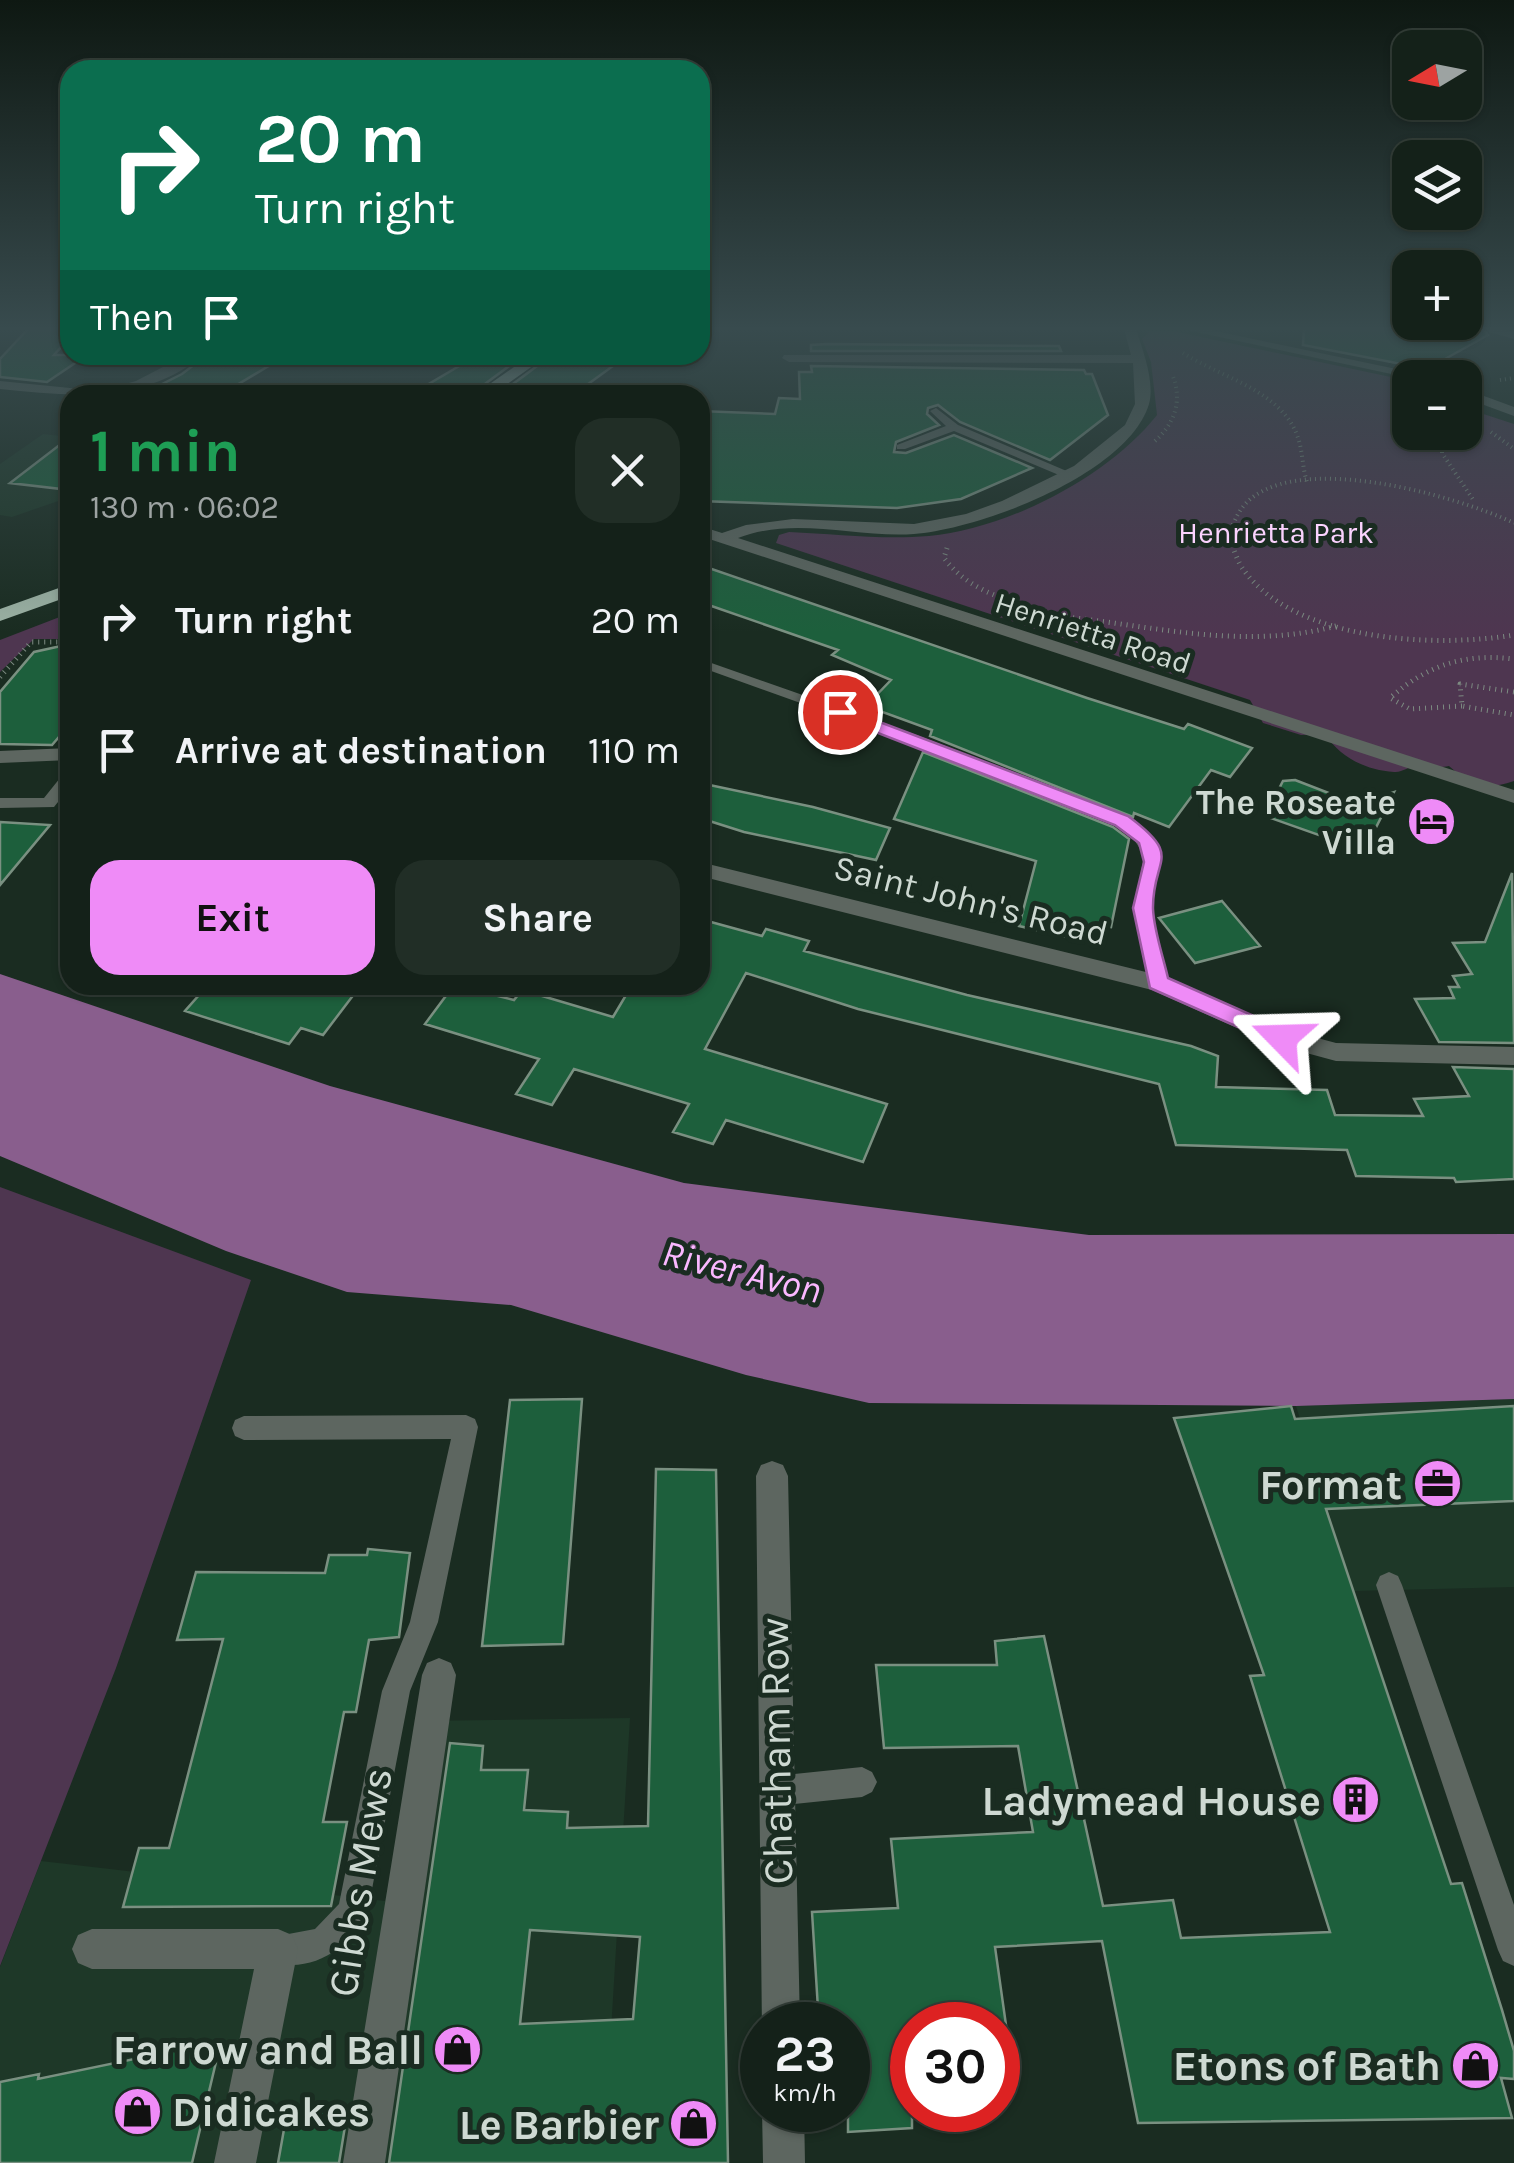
<!DOCTYPE html>
<meta charset="utf-8">
<style>
:root{--surface:#142119;--page:#212e26;--text:#f1f3f6;--muted:#9da3a2;--line:#333e38;--accent:#ef8bf7}
body{margin:0;font-family:Karla,sans-serif;background:var(--page);color:var(--text);height:100vh;display:flex;flex-direction:column;font-size:38px;white-space:nowrap}
*{box-sizing:border-box;margin:0}
p{font-size:32px;color:var(--muted)}
.icon{flex:none;width:55px;height:55px;fill:none;stroke:currentColor;stroke-width:2;stroke-linecap:round;stroke-linejoin:round}
.map{position:relative;flex:1;overflow:hidden}
.sheet{position:absolute;left:60px;top:385px;width:650px;height:610px;display:flex;flex-direction:column;background:var(--surface);border-radius:30px;box-shadow:0 2px 8px #0004,0 0 0 2px var(--line)}
.sheet>*{flex:none}
.banner{position:absolute;left:60px;top:60px;width:650px;height:305px;border-radius:30px;box-shadow:0 2px 8px #0004,0 0 0 2px var(--line);background:#0b6e4f;color:#fff;overflow:hidden}
.needle{width:65px;rotate:260deg}
.controls{position:absolute;left:1392px;top:30px;display:grid;gap:20px}
.controls a{display:grid;place-items:center;width:90px;height:90px;border-radius:20px;background:var(--surface);box-shadow:0 2px 8px #0004,0 0 0 2px var(--line);font-size:50px}
.speed{position:absolute;left:740px;top:2002px;display:flex;gap:20px;font-size:50px;font-weight:700;text-align:center}
.speed>*{display:grid;place-content:center;width:130px;height:130px;border-radius:50%;background:var(--surface);box-shadow:0 2px 8px #0004,0 0 0 2px var(--line);line-height:1}
.speed small{font-size:25px;font-weight:400}
.speed .limit{border:15px solid #d22;background:#fff;color:#111}
.pin{position:absolute;display:grid;place-items:center;width:85px;height:85px;color:#fff;margin:-42px;border:5px solid #fff;border-radius:50%;box-shadow:0 2px 10px #0007}
.me{position:absolute;width:110px;margin:-55px;rotate:292deg;stroke-linejoin:round;filter:drop-shadow(0 0 8px #0008)}
.turn{display:flex;align-items:center;gap:35px;height:210px;padding:0 30px;font-size:45px}
.turn .icon{width:130px;height:130px;stroke-width:2.5}
.turn b{display:block;font-size:70px;line-height:85px}
.then{display:flex;align-items:center;height:95px;padding:0 30px;background:#0003;gap:20px;font-size:38px}
.round{display:grid;place-items:center;flex:none;width:105px;height:105px;border-radius:30px;background:var(--page)}
.head{display:flex;align-items:center;justify-content:space-between;height:170px;padding:0 30px}
h1{font-size:60px;font-weight:700;line-height:75px;color:#1e9e55}
.primary-button{display:flex;gap:20px;margin-top:auto;padding:20px 30px}
.primary-button a{flex:1;height:115px;border-radius:30px;background:var(--accent);color:#111;font-size:40px;font-weight:700;line-height:115px;text-align:center}
.primary-button a+a{background:var(--page);color:var(--text)}
ul{padding:0;list-style:none}
li{display:flex;align-items:center;gap:30px;height:130px;padding:0 30px}
li div{flex:1}
li b{display:block;font-size:38px}
li em{font-style:normal}
.map>svg:first-child{display:block}
.built{fill:#1e3828}
.green{fill:#4e3650}
.water{fill:#895e8d}
.building{fill:#1d5f3c;stroke:#7a9081;stroke-width:2.5;fill-rule:evenodd}
.lines{fill:none;stroke-linecap:round;stroke-linejoin:round}
.path-far1{stroke:#7d8b82;stroke-width:4;stroke-dasharray:1 4;stroke-linecap:butt}
.path{stroke:#7d8b82;stroke-width:5;stroke-dasharray:1 5;stroke-linecap:butt}
.service{fill:#5d6660;fill-rule:evenodd}
.minor{fill:#5d6660;fill-rule:evenodd}
.trunk{fill:#9cb2a4;fill-rule:evenodd}
.route{fill:#ef8bf7;stroke:#9b5aa1;stroke-width:2.5}
.labels{text-anchor:middle;stroke-width:10;stroke-linejoin:round;paint-order:stroke}
.far-park-label{font-size:30px;fill:#fbd3fe;stroke:#1a2c21}
.far-street-label{font-size:30px;fill:#ced9d2;stroke:#1a2c21}
.poi-label{font-size:35px;font-weight:bold;fill:#ced9d2;stroke:#1a2c21;text-anchor:end}
.street-label{font-size:35px;fill:#ced9d2;stroke:#1a2c21}
.water-label{font-size:38px;font-style:italic;fill:#fab8ff;stroke:#1a2c21}
.near-poi-label{font-size:42px;font-weight:bold;fill:#ced9d2;stroke:#1a2c21;text-anchor:end}
.near-street-label{font-size:42px;fill:#ced9d2;stroke:#1a2c21}
</style>
<div class="map">
<svg width="1514" height="2163" viewBox="0 0 1514 2163">
<rect width="100%" height="100%" fill="#1a2c21"/>
<path class="built" d="M43,434L70,437V497L12,517L0,515V464Z
M1514,1399V1587L1353,1591L1296,1406Z
M630,1718L603,2163H0V1967L41,1861L385,1901L423,1721Z"/>
<path class="green" d="M1150,331H1173L1405,380L1410,382V432H1465V408L1514,424V781C1484,791 1472,786 1449,766C1436,769 1429,765 1417,765C1409,766 1402,773 1394,772C1365,770 1340,757 1325,734L1301,735L1263,723L1250,700L776,543L779,535L789,532C835,534 883,540 929,536C1007,529 1108,477 1157,415L1151,362L1142,339Z
M70,613V639H34L0,672V640Z
M0,1187L251,1280L116,1668L0,1966Z"/>
<path class="water" d="M0,974L330,1086L684,1183L1089,1235L1514,1234V1399L1296,1406L869,1403L746,1375L511,1305L347,1292L226,1251L0,1156Z"/>
<path class="building" d="M28,329H70V337L54,355H87L47,382L0,377V359Z
M1304,329H1483L1488,335L1427,369L1303,345Z
M828,344L1059,346L1061,351H811V345Z
M207,355H287L220,395H120L158,386L182,374Z
M478,355H524L470,395H410Z
M552,355H628L573,395H498Z
M811,366L1084,370L1086,374H1092L1108,415L1050,460L960,422L938,405L928,408L927,414L939,425L896,442L894,452L906,453L954,435L1032,468L961,499L897,508L700,501V411L775,414L779,398L800,399L799,372H812Z
M70,437V490L10,483Z
M700,565L1087,698L1184,729L1188,724L1252,748L1230,777L1211,770L1169,827L1134,813L1133,817L930,736L932,730L866,706L891,680L832,655L838,650L700,602Z
M70,644V724L52,745L0,744V692L34,652Z
M923,752L1113,827L1129,839L1111,927L1098,925L1094,943L1019,926L1036,861L894,819Z
M1295,780L1357,804L1394,792L1364,851L1265,816L1283,781Z
M700,783L813,807L890,828L876,860L744,832L700,818Z
M0,822L50,825L0,885Z
M1512,873L1514,1043L1439,1042L1415,999L1454,998L1449,987H1459L1453,976L1472,974L1453,943L1485,942Z
M1222,901L1260,946L1195,963L1159,918Z
M700,919L762,936L766,929L809,941L804,951L967,995L1191,1046L1218,1056L1216,1087L1327,1090L1335,1115L1423,1116L1414,1099L1469,1096L1453,1067L1514,1069V1179L1456,1182L1454,1178L1356,1176L1347,1150L1176,1145L1159,1084L858,1009L746,973L705,1049L887,1104L863,1162L726,1120L713,1144L673,1132L689,1104L574,1069L552,1105L516,1094L539,1059L425,1024L454,985L514,1000L522,990L613,1017L632,985H700Z
M208,985H361L323,1035L301,1028L289,1044L185,1011Z
M582,1399L563,1644L482,1646L510,1400Z
M1291,1406L1295,1419L1514,1406V1501L1326,1509L1451,1884L1462,1883L1502,2010L1514,2051V2079L1501,2078L1512,2118L1138,2123L1102,1941L995,1947L1006,2025H912V2128L848,2132V2025H819L812,1912L898,1908L891,1839L1033,1832L1018,1746L884,1748L876,1665H997L995,1641L1044,1636L1103,1906L1173,1900L1181,1938L1330,1932L1250,1676L1264,1675L1174,1418Z
M656,1469L716,1470L728,2163H389L450,1743L483,1746L481,1770H528L524,1810L568,1812L567,1828L648,1826ZM530,1930L640,1937L633,2019L520,2024Z
M368,1549L410,1553L399,1637L369,1640L356,1712H344L323,1822H347L331,1906L123,1907L139,1848H169L223,1639L177,1640L196,1572L325,1573L329,1555H367Z
M221,2041L192,2163H0V2082L39,2074L38,2079Z
M288,2107L348,2108L339,2163H278Z"/>
<g class="lines">
<path class="path-far1" d="M1183,353C1220,377 1280,390 1297,435C1303,450 1302,467 1307,482
M1500,380L1514,378
M1441,432L1442,453L1474,501
M1491,432L1514,449
M1155,441C1175,423 1183,400 1172,374
M1231,543L1228,536C1232,527 1236,516 1242,508C1288,447 1457,496 1514,523"/>
<path class="path" d="M1230,540C1234,549 1237,561 1243,569C1294,642 1436,648 1514,635
M947,548L944,558C973,597 1023,604 1067,617
M1067,617C1158,627 1245,650 1336,626
M0,677L31,642H70
M1514,692L1460,684L1462,706L1514,715
M1462,706L1410,709L1390,698C1427,665 1465,653 1514,659"/>
<path class="service" d="M610,388L615,391L612,395H600Z
M936,408L958,425L1076,475L1066,478L954,431L905,449H897V445L946,426L930,411Z
M700,659L914,734L1127,816C1182,861 1149,859 1152,913C1154,937 1162,960 1167,983L1165,988L1158,990L1149,983L1134,911L1144,855L1133,838L1115,824L904,740L700,667Z
M70,772V787L54,807L0,808V798H44L64,773Z
M466,1415L475,1419L478,1427L438,1622L410,1691L368,1910C353,1948 308,1977 267,1960L262,1949L267,1938L315,1929L339,1904L382,1691L410,1622L451,1439L244,1440L235,1436L232,1428L235,1420L244,1416Z
M1389,1572L1398,1576L1402,1585L1514,1905V1966L1503,1961L1498,1950L1376,1585L1380,1576Z
M862,1767L872,1772L877,1782L872,1792L862,1797L775,1806L765,1801L760,1791L765,1781L775,1776Z"/>
<path class="minor" d="M1124,329H1136C1143,351 1155,382 1149,404C1128,474 980,529 914,534C856,538 795,516 738,538L1514,790V803L700,536V526L722,533L746,525L793,519L914,524L966,514L1002,501L1074,466L1125,425L1135,404L1133,363L789,362L782,358L784,355H1131Z
M1182,329H1206L1439,378H1410Z
M1487,329L1514,331V339L1489,332Z
M186,355H203C143,405 71,396 0,389V381L100,391L136,381Z
M1465,389L1514,407V416L1465,398Z
M70,748V760L0,763V751Z
M700,862L1158,975L1288,1030L1336,1043L1514,1047V1065L1336,1061L1273,1044L1152,990L700,876Z
M772,1461L783,1465L788,1476L800,2025H762V2032L756,1476L761,1465Z
M439,1658L451,1663L456,1675L385,2163H343L422,1675L427,1663Z
M92,1929H278L292,1935L298,1949L256,2163H214L254,1969H92L78,1963L72,1949L78,1935Z
M762,2109L804,2110L805,2163H763Z"/>
<path class="trunk" d="M531,355H548L492,395H474Z
M70,584V596L0,621V609Z"/>
</g>
<linearGradient id="sky" x2="0" y2="1"><stop stop-color="#0e1812"/><stop offset="0.52" stop-color="#384b4e"/><stop offset="1" stop-color="#384b4e" stop-opacity="0"/></linearGradient>
<rect width="1514" height="632" fill="url(#sky)"/>
<path class="route" d="M840,707L1128,816C1185,858 1152,857 1153,909C1154,931 1163,956 1168,978L1290,1032L1293,1038L1290,1043H1274L1150,988L1133,908L1144,862L1139,843L1115,825L834,716V708Z"/>
<defs>
<symbol id="hotel-disc" viewBox="-11 -11 22 22"><circle r="9.5" fill="#ef8bf7" stroke="#1a2c21"/><path d="M-6-4.5h1.5V1H6V5H4.5V3h-9V5H-6ZM-4 0a1.8 1.8 0 1 1 3.6 0ZM.5 0V-2.5h3Q6-2.5 6 0Z" fill="#111"/></symbol>
<symbol id="office-disc" viewBox="-11 -11 22 22"><circle r="9.5" fill="#ef8bf7" stroke="#1a2c21"/><path d="M-6-3h4V-5.5h4V-3h4V5H-6ZM-1-4.5V-3h2v-1.5ZM-6 0V1H6V0Z" fill="#111"/></symbol>
<symbol id="building-disc" viewBox="-11 -11 22 22"><circle r="9.5" fill="#ef8bf7" stroke="#1a2c21"/><path d="M-4-6H4V6H1V3H-1V6H-4ZM-2.5-4.3h1.7v1.8h-1.7ZM.8-4.3h1.7v1.8H.8ZM-2.5-1h1.7V.8h-1.7ZM.8-1h1.7V.8H.8Z" fill="#111"/></symbol>
<symbol id="shop-disc" viewBox="-11 -11 22 22"><circle r="9.5" fill="#ef8bf7" stroke="#1a2c21"/><path d="M-5-2.5h2.3a2.7 3.5 0 0 1 5.4 0H5L5.5 6h-11ZM-1.5-2.5h3a1.5 2.3 0 0 0-3 0Z" fill="#111"/></symbol>
</defs>
<g fill-rule="evenodd">
<use href="#hotel-disc" x="1404" y="794" width="55" height="55"/>
<use href="#office-disc" x="1410" y="1456" width="55" height="55"/>
<use href="#building-disc" x="1328" y="1772" width="55" height="55"/>
<use href="#shop-disc" x="430" y="2022" width="55" height="55"/>
<use href="#shop-disc" x="1448" y="2038" width="55" height="55"/>
<use href="#shop-disc" x="110" y="2084" width="55" height="55"/>
<use href="#shop-disc" x="666" y="2096" width="55" height="55"/>
</g>
<g class="labels">
<g class="far-park-label">
<text x="1276" y="543">Henrietta Park</text>
</g>
<g class="far-street-label">
<text transform="translate(1093 633) rotate(18)" y="10">Henrietta Road</text>
</g>
<g class="poi-label">
<text x="1396" y="814">The Roseate<tspan x="1396" dy="40">Villa</tspan></text>
</g>
<g class="street-label">
<text transform="translate(971 900) rotate(14)" y="12">Saint John's Road</text>
</g>
<g class="water-label">
<text transform="translate(742 1271) rotate(14)" y="13">River Avon</text>
</g>
<g class="near-poi-label">
<text x="1402" y="1499">Format</text>
<text x="1321" y="1815">Ladymead House</text>
<text x="423" y="2064">Farrow and Ball</text>
<text x="1441" y="2080">Etons of Bath</text>
<text x="172" y="2126" text-anchor="start">Didicakes</text>
<text x="659" y="2139">Le Barbier</text>
</g>
<g class="near-street-label">
<text transform="translate(775 1751) rotate(-91)" y="15">Chatham Row</text>
<text transform="translate(359 1882) rotate(-81)" y="15">Gibbs Mews</text>
</g>
</g>
</svg>
<div class="controls">
<a><svg class="needle" viewBox="-14 -14 28 28"><path d="M0-13l5 13h-10z" fill="#e53935"/><path d="M0 13l5-13h-10z" fill="#9da3a2"/></svg></a>
<a><svg class="icon" aria-label="layers" viewBox="0 0 24 24"><path d="M12 4l9 5-9 5-9-5zM3 14l9 5 9-5"/></svg></a>
<a>+</a>
<a>−</a>
</div>
<div class="speed"><div>23<small>km/h</small></div><div class="limit">30</div></div>
<div class="pin" style="left:840px;top:712px;background:#d93025"><svg class="icon" aria-label="arrive" viewBox="0 0 24 24"><path d="M6 21V4h12l-3 4 3 4H6"/></svg></div>
<svg class="me" style="left:1282px;top:1038px" viewBox="-20 -20 40 40"><path d="M0-17L14 15 0 8-14 15z" fill="#ef8bf7" stroke="#fff" stroke-width="4"/></svg>
<div class="banner">
<div class="turn"><svg class="icon" aria-label="right" viewBox="0 0 24 24"><path d="M7 20v-9h11M14 6l5 5-5 5"/></svg><div><b>20 m</b>Turn right</div></div>
<div class="then">Then<svg class="icon" aria-label="arrive" viewBox="0 0 24 24"><path d="M6 21V4h12l-3 4 3 4H6"/></svg></div>
</div>
<section class="sheet">
<div class="head"><div><h1>1 min</h1><p>130 m · 06:02</p></div><a class="round"><svg class="icon" aria-label="close" viewBox="0 0 24 24"><path d="M6 6l12 12M18 6L6 18"/></svg></a></div>
<ul>
<li><svg class="icon" aria-label="right" viewBox="0 0 24 24"><path d="M7 20v-9h11M14 6l5 5-5 5"/></svg><div><b>Turn right</b></div><em>20 m</em></li>
<li><svg class="icon" aria-label="arrive" viewBox="0 0 24 24"><path d="M6 21V4h12l-3 4 3 4H6"/></svg><div><b>Arrive at destination</b></div><em>110 m</em></li>
</ul>
<div class="primary-button"><a>Exit</a><a>Share</a></div>
</section>
</div>
